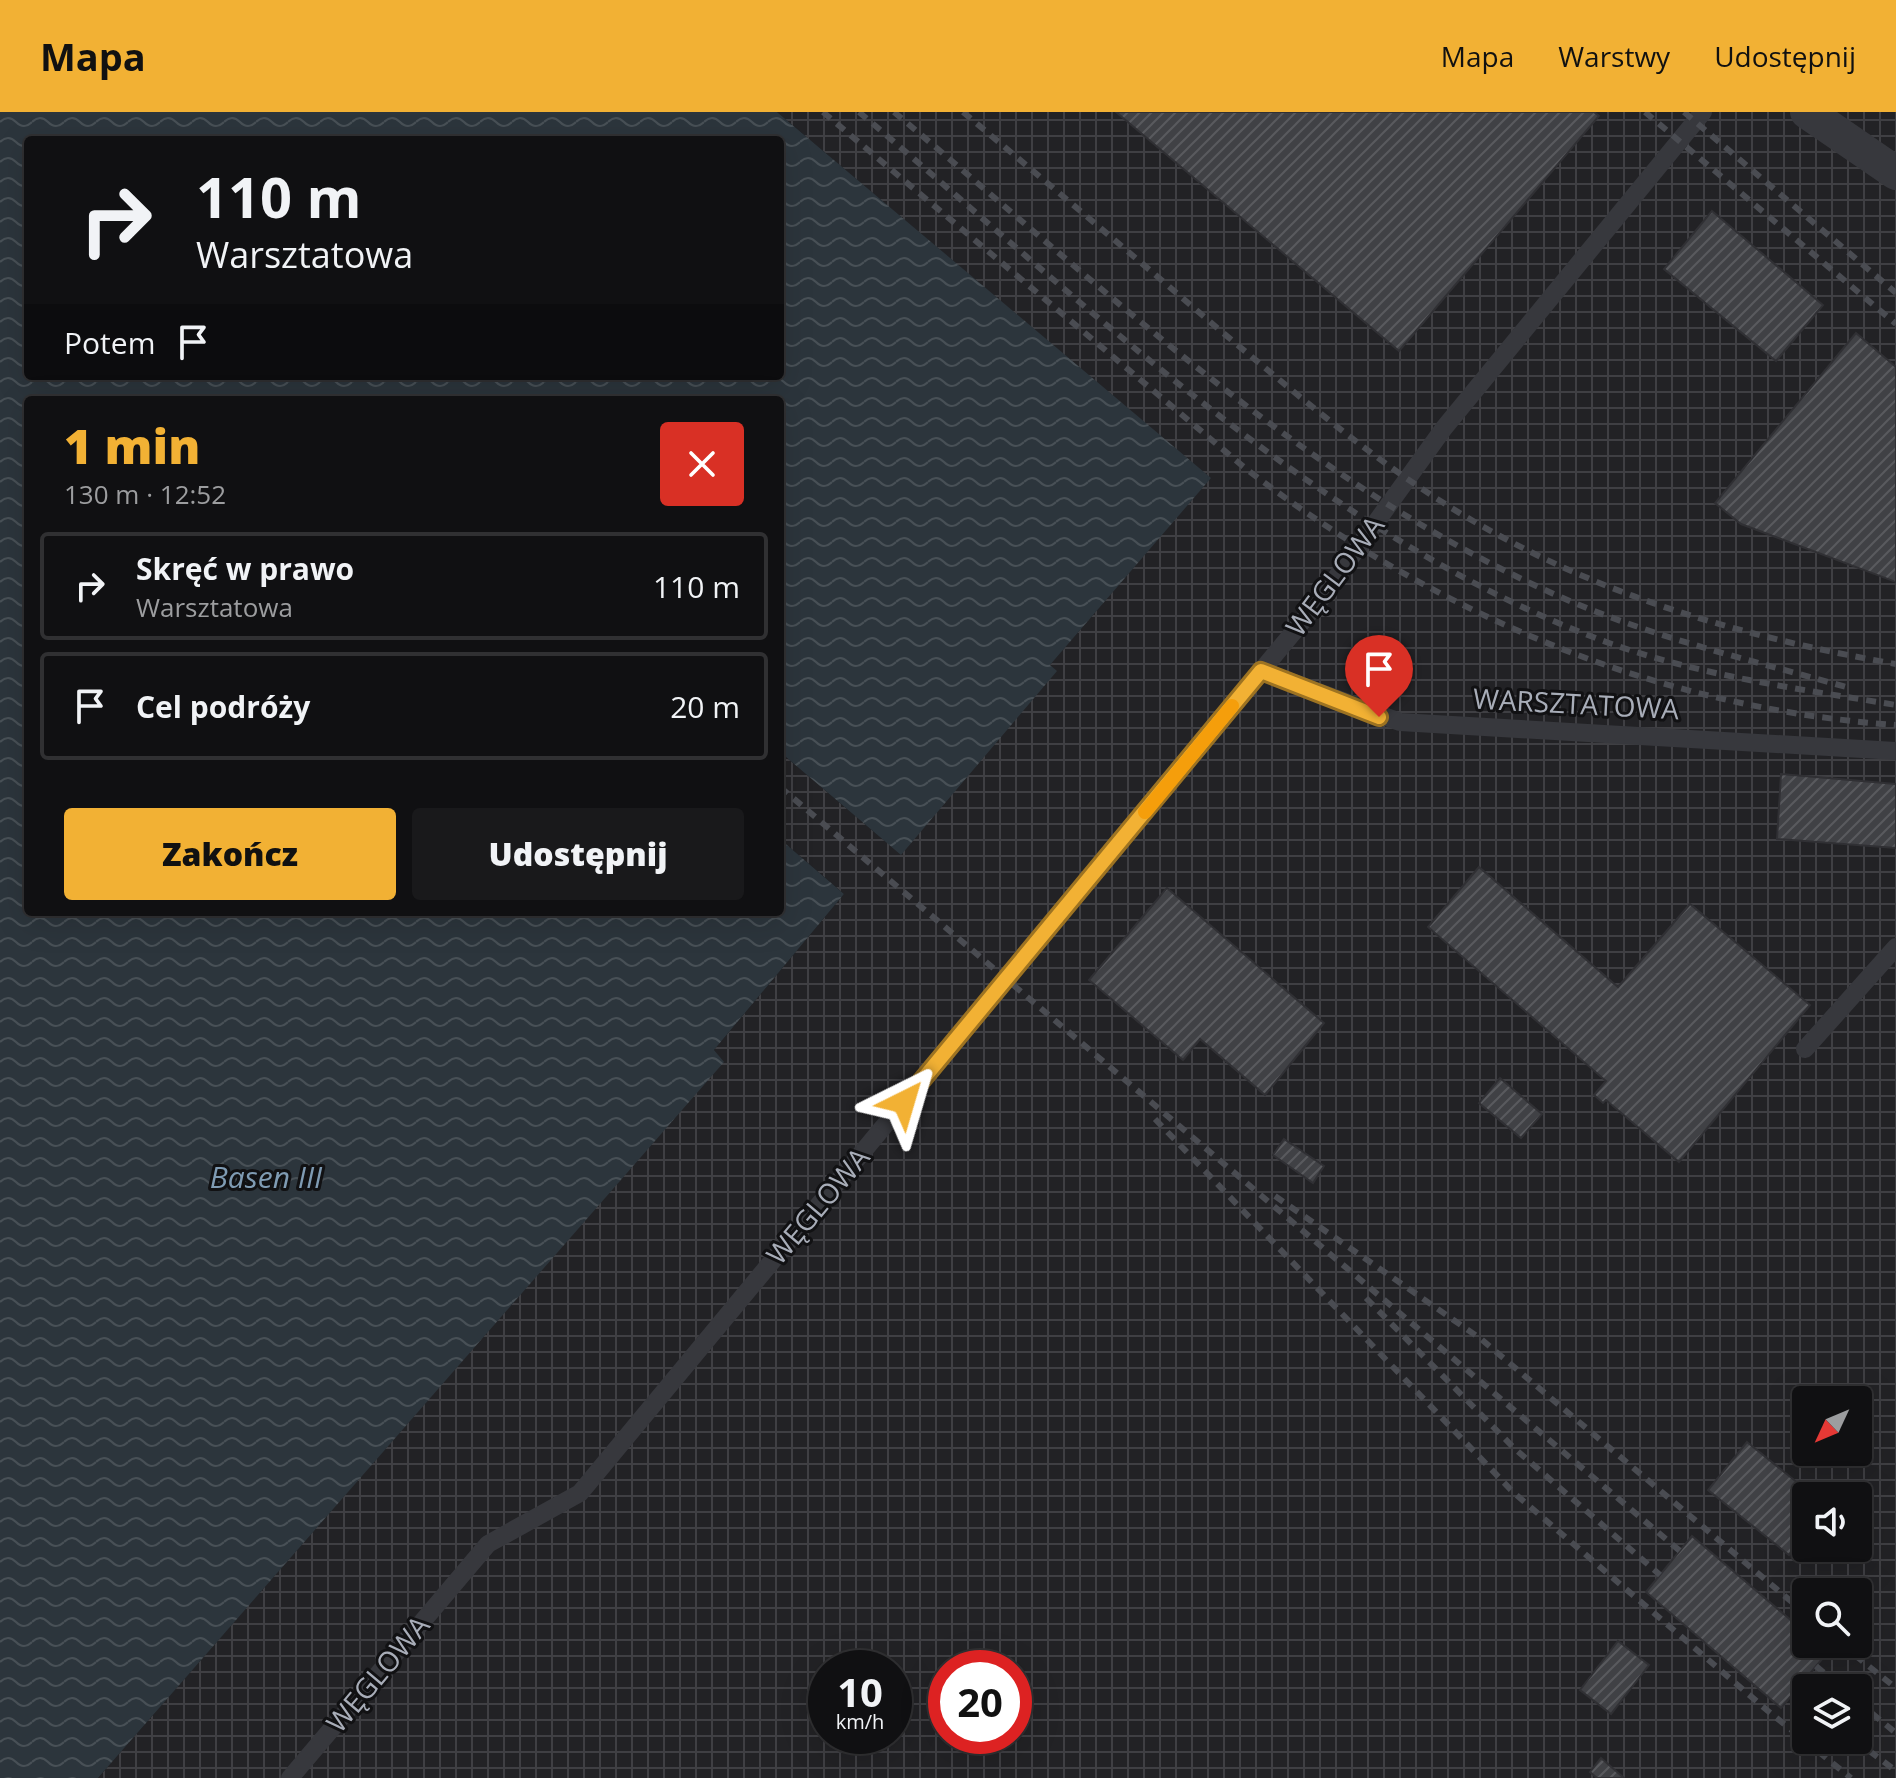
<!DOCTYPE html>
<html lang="pl">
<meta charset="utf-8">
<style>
:root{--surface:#101012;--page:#19191b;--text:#f1f3f6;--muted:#9c9d9f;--line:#303032;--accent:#f2b134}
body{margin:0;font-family:"Open Sans",sans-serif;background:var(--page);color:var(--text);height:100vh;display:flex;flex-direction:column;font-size:30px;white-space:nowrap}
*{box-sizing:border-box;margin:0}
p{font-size:26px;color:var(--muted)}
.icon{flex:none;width:44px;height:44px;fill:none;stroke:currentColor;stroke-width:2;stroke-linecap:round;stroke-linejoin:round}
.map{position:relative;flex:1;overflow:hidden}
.panel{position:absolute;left:24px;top:284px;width:760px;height:520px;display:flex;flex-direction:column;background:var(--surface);border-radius:8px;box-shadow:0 8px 32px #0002,0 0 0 2px var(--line)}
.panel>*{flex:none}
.guide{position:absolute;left:24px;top:24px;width:760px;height:244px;border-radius:8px;box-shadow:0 8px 32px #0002,0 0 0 2px var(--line);background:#101012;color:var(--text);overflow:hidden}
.needle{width:52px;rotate:226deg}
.tools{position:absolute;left:1792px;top:1274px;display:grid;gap:16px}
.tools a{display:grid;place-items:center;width:80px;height:80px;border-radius:8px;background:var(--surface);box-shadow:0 8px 32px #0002,0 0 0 2px var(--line);font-size:40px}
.speed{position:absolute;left:808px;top:1538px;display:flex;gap:16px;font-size:40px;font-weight:700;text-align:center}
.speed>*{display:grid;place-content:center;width:104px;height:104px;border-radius:50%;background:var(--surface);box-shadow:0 8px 32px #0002,0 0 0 2px var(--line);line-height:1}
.speed small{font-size:20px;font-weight:400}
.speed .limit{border:12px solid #d22;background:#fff;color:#111}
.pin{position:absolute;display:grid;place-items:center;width:68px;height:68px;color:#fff;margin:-82px -34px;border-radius:50% 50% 50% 0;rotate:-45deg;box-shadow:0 0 8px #0007}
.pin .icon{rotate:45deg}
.me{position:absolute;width:88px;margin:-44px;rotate:40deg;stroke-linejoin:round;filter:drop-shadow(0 0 6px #0008)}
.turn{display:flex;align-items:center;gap:28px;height:168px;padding:0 40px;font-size:36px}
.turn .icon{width:104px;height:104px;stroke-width:2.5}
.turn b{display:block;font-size:56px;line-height:68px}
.then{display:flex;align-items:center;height:76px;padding:0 40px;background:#0003;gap:16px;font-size:30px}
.round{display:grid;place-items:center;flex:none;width:84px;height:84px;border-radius:8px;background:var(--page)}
.summary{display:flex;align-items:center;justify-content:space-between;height:136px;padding:0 40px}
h1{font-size:48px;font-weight:800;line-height:60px;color:var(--accent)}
.action{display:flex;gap:16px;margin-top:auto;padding:16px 40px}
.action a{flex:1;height:92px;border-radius:8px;background:var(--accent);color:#111;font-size:32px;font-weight:800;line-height:92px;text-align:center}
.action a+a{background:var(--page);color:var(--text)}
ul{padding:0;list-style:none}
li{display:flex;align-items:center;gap:24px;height:108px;margin:0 16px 12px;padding:0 24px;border:4px solid var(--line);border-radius:8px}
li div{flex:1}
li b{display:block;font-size:30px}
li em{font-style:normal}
header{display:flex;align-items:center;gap:48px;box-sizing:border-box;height:112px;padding:0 40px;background:var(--accent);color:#111}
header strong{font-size:38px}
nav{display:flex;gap:44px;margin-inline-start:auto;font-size:28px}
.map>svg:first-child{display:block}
.industrial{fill:url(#industrial-grid);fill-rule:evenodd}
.water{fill:url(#water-waves);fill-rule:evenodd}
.building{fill:url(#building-hatch);stroke:#303034;stroke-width:2}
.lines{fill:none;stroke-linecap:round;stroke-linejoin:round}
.lane{stroke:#37383d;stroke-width:18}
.street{stroke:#37383d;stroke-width:34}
.rail{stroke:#4a4c52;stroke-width:6;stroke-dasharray:10 8;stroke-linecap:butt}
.route-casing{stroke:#9d7322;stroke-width:20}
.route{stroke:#f2b134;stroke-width:14}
.slow{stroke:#f59e0b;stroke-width:14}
.labels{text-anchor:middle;stroke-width:6;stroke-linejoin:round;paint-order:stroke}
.street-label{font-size:28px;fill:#a8adb8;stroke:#111113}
.water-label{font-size:30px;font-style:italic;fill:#7f9bb3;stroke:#111113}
</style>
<header>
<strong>Mapa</strong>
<nav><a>Mapa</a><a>Warstwy</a><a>Udostępnij</a></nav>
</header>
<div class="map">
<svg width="1896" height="1666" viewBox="0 0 1896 1666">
<defs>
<pattern id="industrial-grid" width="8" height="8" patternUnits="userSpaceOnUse" patternTransform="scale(2)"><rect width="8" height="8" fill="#222225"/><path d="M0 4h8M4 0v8" fill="none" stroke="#3f3f43"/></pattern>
<pattern id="water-waves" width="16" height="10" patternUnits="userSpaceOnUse" patternTransform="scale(2)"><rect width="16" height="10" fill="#2c353c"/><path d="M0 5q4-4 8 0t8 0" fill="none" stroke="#485056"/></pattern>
<pattern id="building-hatch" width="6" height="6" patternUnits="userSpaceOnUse" patternTransform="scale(2)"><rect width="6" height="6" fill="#404145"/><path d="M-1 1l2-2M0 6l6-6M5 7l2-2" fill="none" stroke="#595a5e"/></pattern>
</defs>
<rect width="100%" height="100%" fill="#161618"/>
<path class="industrial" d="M777,0H1896V1666H98L723,950L714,938L844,782L780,727V640L887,731L1056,559L1050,553L1210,366ZM1806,1288H1858V1340H1806ZM1806,1384H1858V1436H1806ZM1806,1480H1858V1532H1806ZM826,1556H894V1624H826ZM946,1556H1014V1624H946ZM1806,1576H1858V1628H1806Z"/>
<path class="water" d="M0,0H777L1211,366L1050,553L1057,559L901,743L780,640V288H28V800H780V727L844,782L714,938L724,950L98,1666H0ZM28,28H780V264H28Z"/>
<path class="building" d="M1116,0H1594L1599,4L1399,239Z
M1712,99L1823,193L1776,249L1664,157Z
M1856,221L1896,255V470L1741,412L1715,391Z
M1781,662L1896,672V736L1777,727Z
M1479,755L1618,875L1690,792L1810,893L1679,1050L1606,988L1603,991L1594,983L1606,969L1428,815Z
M1167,776L1324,911L1265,983L1200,927L1183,948L1089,868Z
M1500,966L1542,1002L1521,1026L1479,991Z
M1284,1027L1324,1054L1313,1071L1273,1043Z
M1747,1330L1814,1384H1806V1422L1789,1443L1708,1378Z
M1692,1424L1806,1521V1532H1819L1828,1540L1781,1596L1646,1480Z
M1618,1529L1649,1553L1611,1602L1580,1578Z
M1601,1646L1624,1666H1597L1590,1660Z"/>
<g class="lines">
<path class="lane" d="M1261,559L1400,610L1896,639
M1805,937L1896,835
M290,1666L488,1432L580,1381L1320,488L1444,316L1703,0"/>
<path class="street" d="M1807,0L1896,61"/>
<path class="rail" d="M823,0L1245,356C1435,502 1656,596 1896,613
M859,0C1086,192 1326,428 1609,531C1702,564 1799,577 1896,593
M894,0C1104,176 1309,375 1563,486C1654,526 1751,548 1846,575
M963,0C1050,73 1136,146 1222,220C1311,294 1397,369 1500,424C1623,491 1759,528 1896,552
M1645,0L1896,212
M1684,0L1896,181
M780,675L1680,1439
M1155,1007L1514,1381L1768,1599L1851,1666
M1275,1084L1481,1227L1806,1502
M1366,1186L1514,1336L1660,1463
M1841,1532L1896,1576
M1816,1554L1842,1576
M1795,1578L1806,1587
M1858,1590L1896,1621
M1855,1628L1896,1659"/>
</g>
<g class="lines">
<defs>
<path id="route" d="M904,990L1261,559L1379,605"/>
</defs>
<use href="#route" class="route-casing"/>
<use href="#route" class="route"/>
<path class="slow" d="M1145,700L1232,594"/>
</g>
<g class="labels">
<g class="street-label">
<text transform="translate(1335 464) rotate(-53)" y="10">WĘGLOWA</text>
<text transform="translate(1576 592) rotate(3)" y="10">WARSZTATOWA</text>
<text transform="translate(818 1094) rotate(-50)" y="10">WĘGLOWA</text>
<text transform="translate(378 1562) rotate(-50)" y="10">WĘGLOWA</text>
</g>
<g class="water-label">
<text x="266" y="1076">Basen III</text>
</g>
</g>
</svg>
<div class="tools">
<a><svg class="needle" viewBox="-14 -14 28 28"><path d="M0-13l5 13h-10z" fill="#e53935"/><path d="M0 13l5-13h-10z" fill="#9c9d9f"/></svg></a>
<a><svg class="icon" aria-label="sound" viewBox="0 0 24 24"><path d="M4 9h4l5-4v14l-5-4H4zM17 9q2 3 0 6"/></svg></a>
<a><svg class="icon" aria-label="search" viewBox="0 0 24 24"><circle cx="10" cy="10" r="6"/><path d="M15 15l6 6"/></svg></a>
<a><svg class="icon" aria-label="layers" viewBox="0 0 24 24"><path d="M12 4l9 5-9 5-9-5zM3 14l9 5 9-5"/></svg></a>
</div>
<div class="speed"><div>10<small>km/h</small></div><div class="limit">20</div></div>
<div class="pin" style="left:1379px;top:605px;background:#d93025"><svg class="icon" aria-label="arrive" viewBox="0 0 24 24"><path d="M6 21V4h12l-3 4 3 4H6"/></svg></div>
<svg class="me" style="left:904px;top:990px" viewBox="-20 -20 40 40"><path d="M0-17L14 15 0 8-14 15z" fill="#f2b134" stroke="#fff" stroke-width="4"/></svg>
<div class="guide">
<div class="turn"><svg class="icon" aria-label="right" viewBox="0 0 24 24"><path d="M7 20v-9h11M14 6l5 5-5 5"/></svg><div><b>110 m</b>Warsztatowa</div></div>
<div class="then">Potem<svg class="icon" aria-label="arrive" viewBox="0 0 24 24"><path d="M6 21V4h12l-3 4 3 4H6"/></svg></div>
</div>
<section class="panel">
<div class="summary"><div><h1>1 min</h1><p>130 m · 12:52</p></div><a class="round" style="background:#d93025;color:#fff"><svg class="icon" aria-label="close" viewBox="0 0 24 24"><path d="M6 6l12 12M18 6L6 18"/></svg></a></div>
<ul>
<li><svg class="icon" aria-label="right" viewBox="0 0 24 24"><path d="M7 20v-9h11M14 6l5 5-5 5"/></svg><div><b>Skręć w prawo</b><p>Warsztatowa</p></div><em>110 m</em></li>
<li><svg class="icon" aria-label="arrive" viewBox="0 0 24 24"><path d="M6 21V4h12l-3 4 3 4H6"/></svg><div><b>Cel podróży</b></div><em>20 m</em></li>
</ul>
<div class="action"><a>Zakończ</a><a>Udostępnij</a></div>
</section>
</div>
